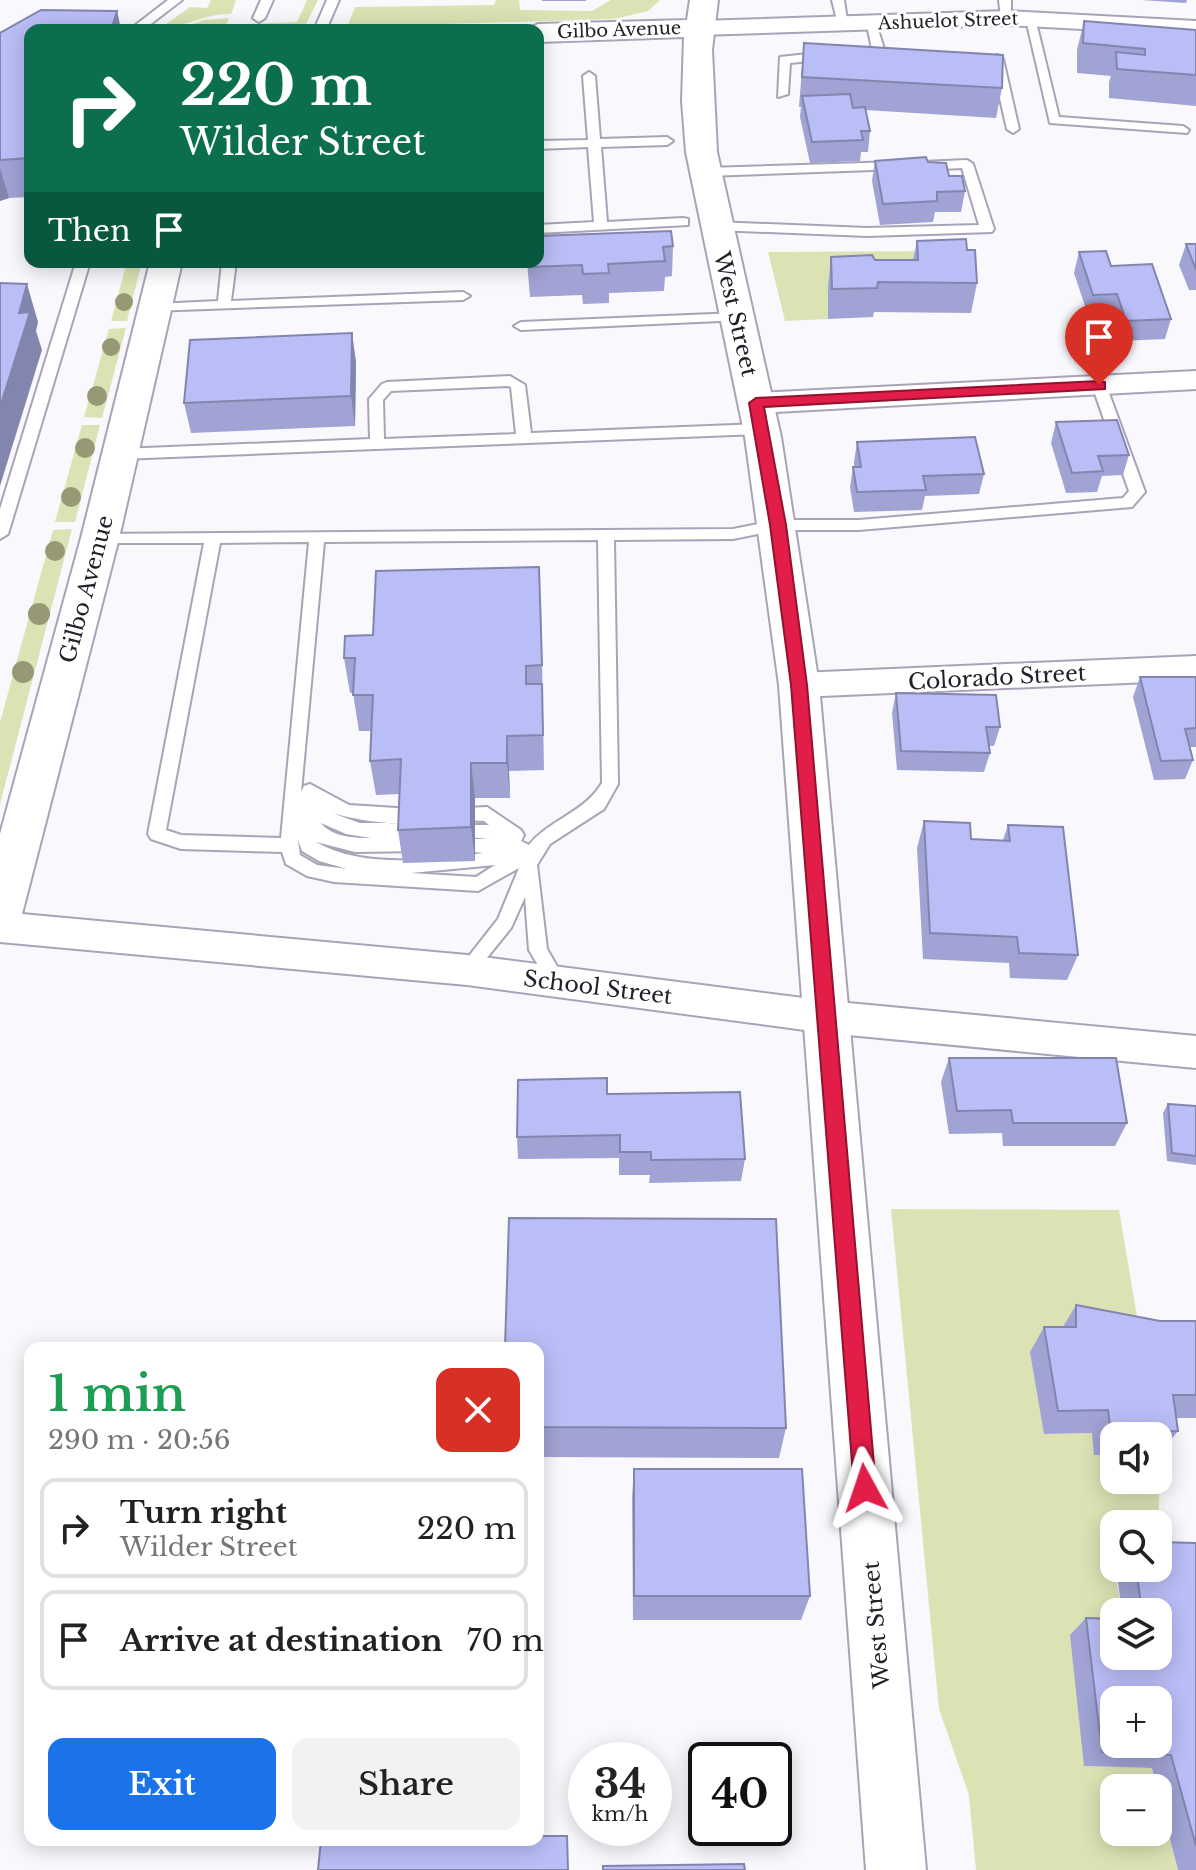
<!DOCTYPE html>
<meta charset="utf-8">
<style>
:root{--surface:#fff;--page:#f2f2f2;--text:#222;--muted:#767676;--line:#e0e0e0;--accent:#1a73e8}
body{margin:0;font-family:"Libre Baskerville",serif;background:var(--page);color:var(--text);height:100vh;display:flex;flex-direction:column;font-size:30px;white-space:nowrap}
*{box-sizing:border-box;margin:0}
p{font-size:26px;color:var(--muted)}
.icon{flex:none;width:44px;height:44px;fill:none;stroke:currentColor;stroke-width:2;stroke-linecap:round;stroke-linejoin:round}
.map{position:relative;flex:1;overflow:hidden}
.drawer{position:absolute;left:24px;top:1342px;width:520px;height:504px;display:flex;flex-direction:column;background:var(--surface);border-radius:16px;box-shadow:0 4px 20px #0003}
.drawer>*{flex:none}
.hud{position:absolute;left:24px;top:24px;width:520px;height:244px;border-radius:16px;box-shadow:0 4px 20px #0003;background:#0b6e4f;color:#fff;overflow:hidden}
.buttons{position:absolute;left:1100px;top:1422px;display:grid;gap:16px}
.buttons a{display:grid;place-items:center;width:72px;height:72px;border-radius:16px;background:var(--surface);box-shadow:0 4px 20px #0003;font-size:40px}
.speed{position:absolute;left:568px;top:1742px;display:flex;gap:16px;font-size:40px;font-weight:700;text-align:center}
.speed>*{display:grid;place-content:center;width:104px;height:104px;border-radius:50%;background:var(--surface);box-shadow:0 4px 20px #0003;line-height:1}
.speed small{font-size:20px;font-weight:400}
.speed .limit{border:4px solid #111;border-radius:12px;background:#fff;color:#111}
.pin{position:absolute;display:grid;place-items:center;width:68px;height:68px;color:#fff;margin:-82px -34px;border-radius:50% 50% 50% 0;rotate:-45deg;box-shadow:0 0 8px #0007}
.pin .icon{rotate:45deg}
.me{position:absolute;width:88px;margin:-44px;rotate:355deg;stroke-linejoin:round;filter:drop-shadow(0 0 6px #0008)}
.turn{display:flex;align-items:center;gap:28px;height:168px;padding:0 24px;font-size:36px}
.turn .icon{width:104px;height:104px;stroke-width:2.5}
.turn b{display:block;font-size:56px;line-height:68px}
.then{display:flex;align-items:center;height:76px;padding:0 24px;background:#0003;gap:16px;font-size:30px}
.round{display:grid;place-items:center;flex:none;width:84px;height:84px;border-radius:16px;background:var(--page)}
.summary{display:flex;align-items:center;justify-content:space-between;height:136px;padding:0 24px}
h1{font-size:48px;font-weight:600;line-height:60px;color:#1e9e55}
.button{display:flex;gap:16px;margin-top:auto;padding:16px 24px}
.button a{flex:1;height:92px;border-radius:16px;background:var(--accent);color:#fff;font-size:32px;font-weight:600;line-height:92px;text-align:center}
.button a+a{background:var(--page);color:var(--text)}
ul{padding:0;list-style:none}
li{display:flex;align-items:center;gap:24px;height:100px;margin:0 16px 12px;padding:0 8px;border:4px solid var(--line);border-radius:16px}
li div{flex:1}
li b{display:block;font-size:30px}
li em{font-style:normal}
.map>svg:first-child{display:block}
.green{fill:#dbe3b4}
.lines{fill:none;stroke-linecap:round;stroke-linejoin:round}
.service-casing{stroke:#aaa3b7;stroke-width:4}
.minor-casing{stroke:#aaa3b7;stroke-width:4}
.tertiary-casing{stroke:#aaa3b7;stroke-width:4}
.service{fill:#fff;fill-rule:evenodd}
.minor{fill:#fff;fill-rule:evenodd}
.tertiary{fill:#fff;fill-rule:evenodd}
.tree{fill:#979974}
.wall{fill:#a0a3d4}
.shaded-wall{fill:#8285ad}
.building{fill:#babef7;stroke:#8285ad;stroke-width:2;fill-rule:evenodd}
.route{fill:#e11d48;stroke:#92132f;stroke-width:2}
.labels{text-anchor:middle;stroke-width:6;stroke-linejoin:round;paint-order:stroke}
.far-street-label{font-size:18px;fill:#222028;stroke:#fff}
.street-label{font-size:22px;fill:#222028;stroke:#fff}
</style>
<div class="map">
<svg width="1196" height="1870" viewBox="0 0 1196 1870">
<rect width="100%" height="100%" fill="#f9f8fc"/>
<path class="green" d="M211,0H236L231,14C205,13 184,28 159,29L190,7L207,8Z
M307,0H318L303,30L183,28L204,20L229,18L226,25L297,22Z
M496,0H519L520,10L592,11L611,0H660L648,11L614,19L347,27L355,7L494,5Z
M948,251L828,287V319L785,321L768,252Z
M127,262H142L127,321H111Z
M126,328L102,418L84,417L109,329Z
M82,425H100L75,522H55Z
M72,529L0,804V722L53,530Z
M891,1209L1119,1210L1142,1346L1044,1434L1092,1433L1114,1455V1480H1158L1160,1454L1158,1562V1524H1114V1568L1122,1612H1114V1637L1084,1766L1152,1768L1157,1788H1114V1832H1158V1793L1178,1870H976L969,1795L939,1709Z"/>
<g class="lines">
<defs>
<path id="service" d="M168,0H182L143,30H129Z
M261,0H273L265,18L259,22L253,18Z
M327,0H339L326,30H314Z
M832,0H844L848,27L838,24Z
M999,0H1011V21L1001,18Z
M1025,15L1035,18L1059,117L1183,126L1189,130L1187,133L1050,123Z
M866,20L876,23L885,52L883,55L860,58L854,54L872,49Z
M826,52L832,56L830,59L790,63L788,94L778,97L780,57Z
M997,55L1003,59L1019,129L1013,133L1007,129L991,59Z
M589,72L595,76L600,139L667,137L673,141L667,145L601,147L607,222L683,218L688,219V225L538,233V225L594,222L588,147L538,149V141L588,140L583,76Z
M967,160L973,164L994,229L992,232L867,236L716,230L709,226L716,222L867,228L979,225L962,168L922,170L916,166L922,162Z
M896,162L902,166L901,169L707,176L701,172L707,168Z
M76,262H90L8,534L0,539V509Z
M222,262H236L231,301L463,292L470,296L463,300L151,311V305L156,304L218,301Z
M737,313L744,317L742,320L521,330L514,326L521,322Z
M510,376L525,385L531,433L760,424L767,429L760,434L120,459L113,454L120,449L370,439L369,399L382,384L387,382ZM508,386L511,387L516,434L384,439L383,400L391,391Z
M1099,380L1106,385L1145,492L1132,507L859,530H778L733,539L614,540L618,784L604,809L550,844L537,865L547,949L566,982L563,987L557,990L551,987L529,950L525,897L511,928L473,975H461L458,970L498,919L519,868L478,891L334,882L307,876L286,864L282,852L181,849L151,839L148,834L204,543H100L95,542V534L733,529L778,520H859L1123,498L1129,491L1092,385ZM598,540L602,783C584,813 550,819 529,845L521,841L524,835L521,830L487,807L445,809L442,814L445,819L484,821L489,825H445L442,830L445,835L489,839H446L443,844L446,849L483,853C431,860 363,869 316,842L355,852L423,851L429,849L432,844L429,839L405,837L428,835L431,830L428,825L422,823H360L332,813C351,819 419,832 431,815L428,810L349,805L310,784L304,786L301,792L324,542ZM309,542L281,838L181,835L166,830L220,543ZM321,823L346,834L371,838C354,838 332,837 321,823ZM298,840L302,851L319,861L347,869L317,865L300,855ZM495,865L476,877L411,873Z"/>
<path id="minor" d="M1007,11L1196,21V35L1007,25L699,35L687,28L699,21Z
M1196,371V389L756,413L746,410L742,403L746,396L756,393Z
M1196,656V680L799,697L787,694L783,685L787,676L799,673Z
M0,912L467,955L827,1001L1196,1036V1068L827,1033L467,985L0,942Z"/>
<path id="tertiary" d="M690,0H718L712,50L717,152L781,437L819,685L926,1870H866L779,685L745,437L686,152L682,101L684,37L538,42V30H526L538,24L687,20Z
M150,262H182L119,538L22,914L15,927L0,932V834L81,538Z"/>
</defs>
<use href="#service" class="service-casing"/>
<use href="#minor" class="minor-casing"/>
<use href="#tertiary" class="tertiary-casing"/>
<use href="#service" class="service"/>
<use href="#minor" class="minor"/>
<use href="#tertiary" class="tertiary"/>
</g>
<g class="tree">
<circle cx="124" cy="302" r="9"/>
<circle cx="111" cy="347" r="9"/>
<circle cx="97" cy="396" r="10"/>
<circle cx="85" cy="448" r="10"/>
<circle cx="71" cy="497" r="10"/>
<circle cx="55" cy="551" r="10"/>
<circle cx="39" cy="614" r="11"/>
<circle cx="23" cy="672" r="11"/>
</g>
<path class="wall" d="M542,0H586V1H542Z
M1141,0H1187L1186,3Z
M117,11L121,30H30V197L9,198L0,201V33Z
M1084,21L1196,30V106L1109,98V82L1111,76L1077,73V50Z
M804,43L1002,88L996,118L865,110L870,131L868,152H861L860,161L810,163L800,117L801,107H799Z
M875,161L928,162L949,176L965,191L961,212H935L933,222L880,225L872,181Z
M538,236L673,246L672,276L665,277L664,291L609,293V303L583,304L582,295L530,297L527,262H538Z
M917,241L967,250L977,283L971,313L874,312L873,317L828,319V287L831,257L875,260H913Z
M1186,244H1196V290H1189L1179,265Z
M1079,252L1111,266L1171,319L1165,339L1120,341L1111,314L1088,315L1074,273Z
M352,333L356,363L355,426L191,433L184,403Z
M1056,422L1129,455L1123,475L1102,476L1097,492L1066,493L1051,443Z
M857,442L984,474L979,494L925,496L922,510L854,512L850,487L853,467H854V462Z
M541,604L544,770L509,771L510,798H475V861L403,863L398,830L399,794L376,795L370,761L371,731H359L353,693H350L344,658L373,635Z
M1140,677H1196V747H1190L1193,760L1185,779L1154,780L1133,697Z
M896,693L1000,727L994,746H989L990,753L984,772L897,770L892,713Z
M924,821L971,839L1003,840L1008,825L1078,955L1067,980L1010,978L1009,963L923,959L917,848Z
M949,1058L1127,1123L1115,1146H1003L1002,1133L949,1134L941,1082Z
M607,1094L745,1159L741,1181L649,1183L650,1175H619V1158L518,1159L517,1137Z
M1168,1104L1196,1106V1165L1167,1161L1163,1113Z
M1076,1305L1160,1321H1196V1418H1176L1178,1431L1160,1454H1158V1436H1114V1455H1094L1092,1433L1044,1434L1030,1352L1044,1327H1063Z
M538,1348L786,1428L779,1458L538,1457Z
M634,1469L810,1596L801,1620H633L632,1497Z
M1196,1543V1870H1153H1178L1158,1793V1788H1157L1152,1768L1084,1766L1070,1635L1086,1618L1114,1656L1158,1612H1122L1116,1568H1158Z"/>
<path class="shaded-wall" d="M117,11L121,30H111Z
M0,168L9,198L0,201Z
M27,284L38,322L36,331L42,350L0,486V407L19,313Z
M352,333L356,363L355,426L351,396Z
M507,736L509,771L510,798L507,763Z
M471,763L475,798V861L471,827Z"/>
<path class="building" d="M41,10L117,11L111,30H30V158L0,160V33Z
M1084,21L1196,30V75L1117,69L1116,52L1145,55V49L1083,43Z
M804,43L1003,55L1002,88L802,77Z
M850,94L853,108L865,107L870,131H861L863,140L812,142L802,96Z
M926,157L928,162L946,163L949,176H962L965,191L937,192V201L883,204L875,161Z
M671,231L673,246L663,247L665,261L608,264L609,273L583,274L582,265L528,267V262H538V236Z
M966,239L967,250H975L977,283L878,282L877,288L832,289L831,257L872,255L875,260H918L917,241Z
M1186,244H1196V270Z
M1106,251L1111,266L1152,264L1171,319L1126,321L1117,294L1093,295L1079,252Z
M0,283L27,284L19,313L30,312L0,407Z
M352,333L351,396L184,403L190,340Z
M1117,420L1129,455L1098,456L1103,471L1072,473L1056,422Z
M975,437L984,474L923,476L926,490L857,492L853,467H861L857,442Z
M539,567L542,665L526,666V684H542L543,735L507,736V763H471V827L398,830L401,759L370,761L373,695H353L355,658H344L345,636L373,635L376,571Z
M1140,677H1196V728L1185,729L1193,760L1161,761Z
M896,693L996,695L1000,727H986L990,753L901,751Z
M924,821L970,823L971,839L1010,841L1008,825L1063,827L1078,955L1019,953L1017,937L930,933Z
M949,1058H1116L1127,1123H1013L1011,1110L957,1111Z
M607,1078V1094L740,1092L745,1159L651,1160V1152H620V1135L517,1137L518,1080Z
M1168,1104L1196,1106V1156L1172,1153Z
M509,1218L776,1219L786,1428L538,1427V1348H505Z
M1076,1305L1160,1321H1196V1395H1173L1178,1431L1111,1433L1108,1410L1058,1411L1044,1327H1076Z
M634,1469H802L810,1596H634Z
M1158,1542L1196,1543V1846L1171,1755L1102,1752L1086,1618L1114,1619V1656H1158V1612H1142L1136,1568H1158ZM1114,1700H1158V1744H1114Z
M538,1836H567L568,1870H318L321,1840H538Z
M744,1864L745,1870H603V1866Z"/>
<path class="route" d="M1099,381L1105,382V389L764,407L786,525L807,685L876,1488L873,1495L865,1499L857,1495L854,1488L791,685L770,525L749,403L756,398Z"/>
<g class="labels">
<g class="far-street-label">
<text transform="translate(948 21) rotate(-2)" y="6">Ashuelot Street</text>
<text transform="translate(619 30) rotate(-2)" y="6">Gilbo Avenue</text>
</g>
<g class="street-label">
<text transform="translate(736 314) rotate(77)" y="8">West Street</text>
<text transform="translate(86 589) rotate(-75)" y="8">Gilbo Avenue</text>
<text transform="translate(997 677) rotate(-3)" y="8">Colorado Street</text>
<text transform="translate(598 987) rotate(7)" y="8">School Street</text>
<text transform="translate(876 1625) rotate(-95)" y="8">West Street</text>
</g>
</g>
</svg>
<div class="buttons">
<a><svg class="icon" aria-label="sound" viewBox="0 0 24 24"><path d="M4 9h4l5-4v14l-5-4H4zM17 9q2 3 0 6"/></svg></a>
<a><svg class="icon" aria-label="search" viewBox="0 0 24 24"><circle cx="10" cy="10" r="6"/><path d="M15 15l6 6"/></svg></a>
<a><svg class="icon" aria-label="layers" viewBox="0 0 24 24"><path d="M12 4l9 5-9 5-9-5zM3 14l9 5 9-5"/></svg></a>
<a>+</a>
<a>−</a>
</div>
<div class="speed"><div>34<small>km/h</small></div><div class="limit">40</div></div>
<div class="pin" style="left:1099px;top:385px;background:#d93025"><svg class="icon" aria-label="arrive" viewBox="0 0 24 24"><path d="M6 21V4h12l-3 4 3 4H6"/></svg></div>
<svg class="me" style="left:865px;top:1488px" viewBox="-20 -20 40 40"><path d="M0-17L14 15 0 8-14 15z" fill="#e11d48" stroke="#fff" stroke-width="4"/></svg>
<div class="hud">
<div class="turn"><svg class="icon" aria-label="right" viewBox="0 0 24 24"><path d="M7 20v-9h11M14 6l5 5-5 5"/></svg><div><b>220 m</b>Wilder Street</div></div>
<div class="then">Then<svg class="icon" aria-label="arrive" viewBox="0 0 24 24"><path d="M6 21V4h12l-3 4 3 4H6"/></svg></div>
</div>
<section class="drawer">
<div class="summary"><div><h1>1 min</h1><p>290 m · 20:56</p></div><a class="round" style="background:#d93025;color:#fff"><svg class="icon" aria-label="close" viewBox="0 0 24 24"><path d="M6 6l12 12M18 6L6 18"/></svg></a></div>
<ul>
<li><svg class="icon" aria-label="right" viewBox="0 0 24 24"><path d="M7 20v-9h11M14 6l5 5-5 5"/></svg><div><b>Turn right</b><p>Wilder Street</p></div><em>220 m</em></li>
<li><svg class="icon" aria-label="arrive" viewBox="0 0 24 24"><path d="M6 21V4h12l-3 4 3 4H6"/></svg><div><b>Arrive at destination</b></div><em>70 m</em></li>
</ul>
<div class="button"><a>Exit</a><a>Share</a></div>
</section>
</div>
